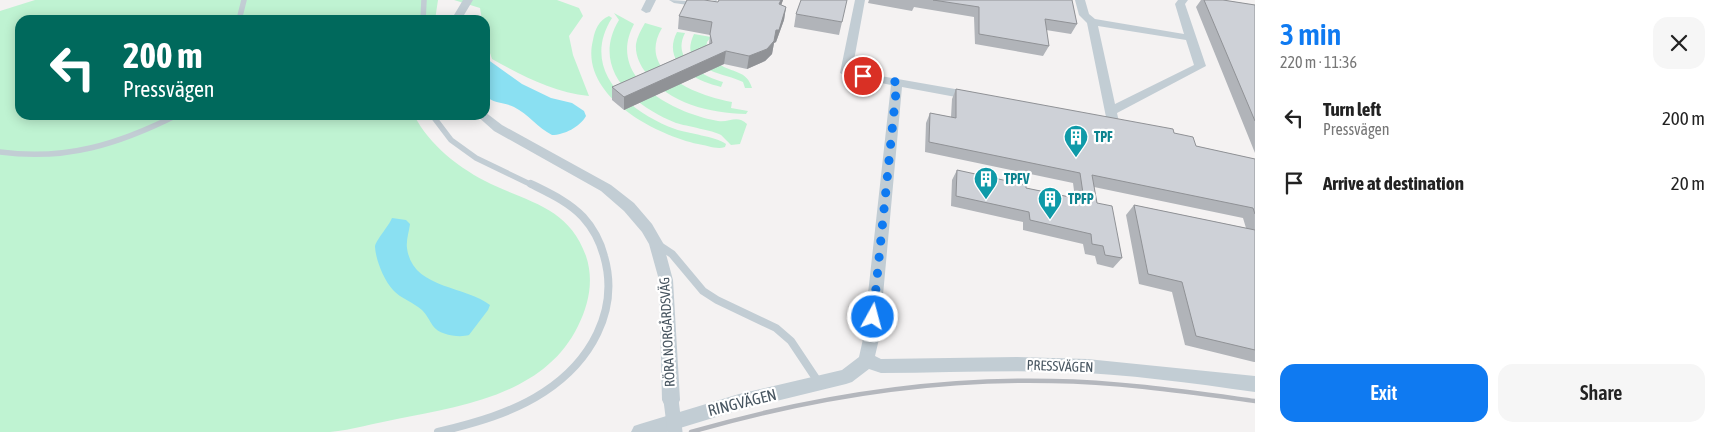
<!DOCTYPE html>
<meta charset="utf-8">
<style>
:root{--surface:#fff;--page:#f6f6f6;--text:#222;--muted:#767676;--accent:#0f7af1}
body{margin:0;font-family:"Asap Condensed",sans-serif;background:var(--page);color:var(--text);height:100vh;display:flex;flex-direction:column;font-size:19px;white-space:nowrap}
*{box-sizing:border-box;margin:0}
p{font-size:16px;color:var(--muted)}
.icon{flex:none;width:28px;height:28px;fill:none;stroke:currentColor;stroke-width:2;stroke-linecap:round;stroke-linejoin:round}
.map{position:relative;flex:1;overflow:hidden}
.drawer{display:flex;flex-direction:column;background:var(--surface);width:475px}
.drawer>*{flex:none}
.guide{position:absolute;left:15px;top:15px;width:475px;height:105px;border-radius:15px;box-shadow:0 2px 12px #0003;background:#00695c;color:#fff;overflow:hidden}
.pin{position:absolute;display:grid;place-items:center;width:42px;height:42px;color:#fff;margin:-21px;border:2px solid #fff;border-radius:50%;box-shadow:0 1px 5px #0007}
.me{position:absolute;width:55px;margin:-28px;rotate:7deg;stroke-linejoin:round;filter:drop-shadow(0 0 4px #0008)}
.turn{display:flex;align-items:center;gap:18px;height:105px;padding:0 25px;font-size:22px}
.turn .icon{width:65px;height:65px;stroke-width:2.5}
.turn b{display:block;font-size:35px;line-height:42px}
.round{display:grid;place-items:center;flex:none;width:52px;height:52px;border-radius:15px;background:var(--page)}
.summary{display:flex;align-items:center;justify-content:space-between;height:85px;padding:0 25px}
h1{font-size:30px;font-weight:600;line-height:38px;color:var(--accent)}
.primary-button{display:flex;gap:10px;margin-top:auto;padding:10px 25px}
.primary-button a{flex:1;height:58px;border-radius:15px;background:var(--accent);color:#fff;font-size:20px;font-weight:600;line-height:58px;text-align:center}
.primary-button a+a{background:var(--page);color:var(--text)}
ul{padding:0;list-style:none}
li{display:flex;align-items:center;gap:15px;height:65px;padding:0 25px}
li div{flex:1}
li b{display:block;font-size:19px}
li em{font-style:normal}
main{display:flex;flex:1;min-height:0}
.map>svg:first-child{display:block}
.green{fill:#bff3d2}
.water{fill:#8ae0f2}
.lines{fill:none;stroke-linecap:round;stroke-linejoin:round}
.lane-far1{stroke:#c2cdd4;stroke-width:5.5}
.lane{stroke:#c2cdd4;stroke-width:8}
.street{fill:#c2cdd4;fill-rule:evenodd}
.rail{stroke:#b4b7bd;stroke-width:4.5}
.street-bridge{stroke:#c2cdd4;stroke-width:15}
.wall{fill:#b1b4b9}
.shaded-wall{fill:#909296}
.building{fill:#ced1d7;stroke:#909296}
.route{stroke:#0f7af1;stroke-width:9;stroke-dasharray:0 16.2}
.labels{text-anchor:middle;stroke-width:4.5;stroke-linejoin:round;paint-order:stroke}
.culture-label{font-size:14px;font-weight:bold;fill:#0d838f;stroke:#fff;text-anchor:start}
.street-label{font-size:14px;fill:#485661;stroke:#fff}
.near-street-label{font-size:16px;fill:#485661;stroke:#fff}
</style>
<main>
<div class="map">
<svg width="1255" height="432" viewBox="0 0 1255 432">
<rect width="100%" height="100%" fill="#f4f2f2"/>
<path class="green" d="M35,0H438L435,20H20V115H414C429,145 460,169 491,184C531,203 569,208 586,256C594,280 589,304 578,326C545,394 463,406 397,419C375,423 352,430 330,432C294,432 256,432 220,432C147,432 73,432 0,432V11Z
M454,0H557L579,8L583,16L569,36L573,55L589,96C553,92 523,76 492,59L485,38V20H482L480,8Z
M614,13L634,24C605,79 674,113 718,121C729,123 737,114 747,124L740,144L731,145C728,142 722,136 721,135C715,131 686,126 676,123C633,106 590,68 619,20Z
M609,16L612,18C579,70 629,112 675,129C689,134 715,136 726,144L725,147C717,150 706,145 698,144C654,134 579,95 593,40C595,29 599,20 609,16Z
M645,23L662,28C635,73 699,96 732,102L731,108L748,111L746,114C710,113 669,104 646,73C640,65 635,55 636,44C637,37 641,30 645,23Z
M677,32L685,33C671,60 702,76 723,82L721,87C695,81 661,63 677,32Z
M694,34L711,37L707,42L706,49C710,53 714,60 719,64C732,73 747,70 752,88H745L743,82C722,72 677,70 694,34Z"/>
<path class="water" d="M485,50L487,59L522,84L551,98L572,103L584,111L586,116C580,127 564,135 552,135C538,128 528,114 514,107C504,102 493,104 485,95Z
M392,218L406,220L410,224C409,232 406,240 407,248C412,289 464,285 490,305L488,310L469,335C459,338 439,335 433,326C429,320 427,315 422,310C413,302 400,298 393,290C384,280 376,261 375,247C375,241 389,226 392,218Z"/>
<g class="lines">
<path class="lane-far1" d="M239,20L244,0
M423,20L424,0
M432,115L451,140L476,158L534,186
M0,152C66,161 119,144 177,115"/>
<path class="lane" d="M657,244L672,254L703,291L717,300L776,328L791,341L819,383
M438,432C475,423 512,413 544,392C590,362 620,311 604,256C600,241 593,228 583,217C569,202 549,193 531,184"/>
<path class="street" d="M463,0H473L461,20H451Z
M646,0H656L650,12L646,13L641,10Z
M669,0L706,2L717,0L713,7L709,8L674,3Z
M855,0H865L852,71L972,92L978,96L972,100L902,87L879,339L875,356L881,359L1017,357L1087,359L1255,376V392C1191,383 1127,374 1063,372C1002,370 942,373 881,373L869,369L852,382L846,384L739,410L667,432H631L634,426L640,424L739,394L842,370L859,357L863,339L891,85L846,76L840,73Z
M1075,0H1085L1089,14L1095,19L1184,34L1175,4L1178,0H1188L1185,4L1206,66L1117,113L1119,122L1117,125L1113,126L1097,123L1095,120L1097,117H1106L1087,23L1079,15ZM1098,26L1186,40L1194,65L1115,104Z
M485,112L502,125L611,185L634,203L652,224L663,243L673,280L680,400L677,406L671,408L665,406L662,400L659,280L649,244L642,232L624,211L601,191L494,131L476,115H485Z"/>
<path class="rail" d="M691,432C809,398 929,378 1052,381C1120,382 1188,392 1255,401"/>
<path class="street-bridge" d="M671,400L675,432"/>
</g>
<path class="wall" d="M719,0H783L781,5L786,7L784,20L776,42L774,43L772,54L765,61L747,69L724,64L624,110L612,100V87L709,44L710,35L678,29L679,16L718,2Z
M869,0H1072L1077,24L1071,34L1046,30L1049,46L1043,56L975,44L974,17L914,7L912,11L868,3Z
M1201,0H1223L1255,5V153L1196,7Z
M796,14L842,22L839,35L794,27Z
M956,89L1174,133L1196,146L1255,159V362H1254L1185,345L1172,292L1139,284L1126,215L1134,205L1246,228L1243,218L1094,187L1097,203L1122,258L1113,268L1097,264L1095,256L1085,254L1083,244L1023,230V222L951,206L952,180L957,170L1026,188L1075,198L1073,183L925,152L926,123L930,113L951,117L952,99Z"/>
<path class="shaded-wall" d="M781,0H783L777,17L779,4Z
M786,7L784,20L776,42L774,43L772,54L765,61L747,69L749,56L776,30Z
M726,51L724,64L624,110V97Z"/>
<path class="building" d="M687,0H704L718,2L719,0H781L779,4L786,7L779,30H776L774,41L767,49L749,56L726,51L624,97L612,87L712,43L710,34L712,22L679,16Z
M801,0H847L842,22L796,14Z
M933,0H1072L1077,24L1045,19L1049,46L979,34V7Z
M1204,0H1223L1255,5V121Z
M956,89L1173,129L1174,133L1193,137L1196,146L1255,159V214L1253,208L1092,175L1097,203L1112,206L1122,258L1105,255L1103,246L1092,244L1091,234L1030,220L1029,212L956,196L957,170L1026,185V188L1084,200L1080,173L929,142L930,113L956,118Z
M1134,205L1255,230V350L1196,336L1182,282L1148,274Z"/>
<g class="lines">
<path class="route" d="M863,76L897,82L873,317"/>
</g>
<defs>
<symbol id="building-pin" viewBox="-11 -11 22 30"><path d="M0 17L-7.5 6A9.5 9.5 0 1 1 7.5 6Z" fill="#0f9aa8" stroke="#fff"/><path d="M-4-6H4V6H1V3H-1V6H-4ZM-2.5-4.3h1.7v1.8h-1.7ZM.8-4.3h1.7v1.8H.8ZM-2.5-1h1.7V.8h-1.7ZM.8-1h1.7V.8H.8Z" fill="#fff"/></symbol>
</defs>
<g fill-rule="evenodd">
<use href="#building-pin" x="1062" y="123" width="28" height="38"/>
<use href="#building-pin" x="972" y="165" width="28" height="38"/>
<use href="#building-pin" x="1036" y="185" width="28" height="38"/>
</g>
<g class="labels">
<g class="culture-label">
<text x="1094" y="142">TPF</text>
<text x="1004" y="184">TPFV</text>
<text x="1068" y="204">TPFP</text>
</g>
<g class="street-label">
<text transform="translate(667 332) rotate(-93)" y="5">RÖRA NORGÅRDSVÄG</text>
<text transform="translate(1060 366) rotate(2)" y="5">PRESSVÄGEN</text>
</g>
<g class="near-street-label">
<text transform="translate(742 402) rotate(-14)" y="6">RINGVÄGEN</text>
</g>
</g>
</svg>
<div class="pin" style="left:863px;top:76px;background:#d93025"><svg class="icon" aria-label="arrive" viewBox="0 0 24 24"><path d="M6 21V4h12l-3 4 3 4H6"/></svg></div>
<svg class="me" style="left:873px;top:317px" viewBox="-20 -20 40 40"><circle r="17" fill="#0f7af1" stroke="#fff" stroke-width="3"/><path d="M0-11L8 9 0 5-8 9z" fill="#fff"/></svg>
<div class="guide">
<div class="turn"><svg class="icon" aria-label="left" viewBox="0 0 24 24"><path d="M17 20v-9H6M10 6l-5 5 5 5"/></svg><div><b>200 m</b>Pressvägen</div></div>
</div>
</div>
<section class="drawer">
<div class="summary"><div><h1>3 min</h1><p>220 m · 11:36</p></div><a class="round"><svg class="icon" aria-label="close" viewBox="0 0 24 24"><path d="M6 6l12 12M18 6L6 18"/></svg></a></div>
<ul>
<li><svg class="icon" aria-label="left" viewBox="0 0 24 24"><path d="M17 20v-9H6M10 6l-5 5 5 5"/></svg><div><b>Turn left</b><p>Pressvägen</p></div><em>200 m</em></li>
<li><svg class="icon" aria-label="arrive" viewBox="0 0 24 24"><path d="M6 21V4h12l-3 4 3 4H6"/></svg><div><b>Arrive at destination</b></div><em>20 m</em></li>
</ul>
<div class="primary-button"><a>Exit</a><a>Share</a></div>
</section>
</main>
